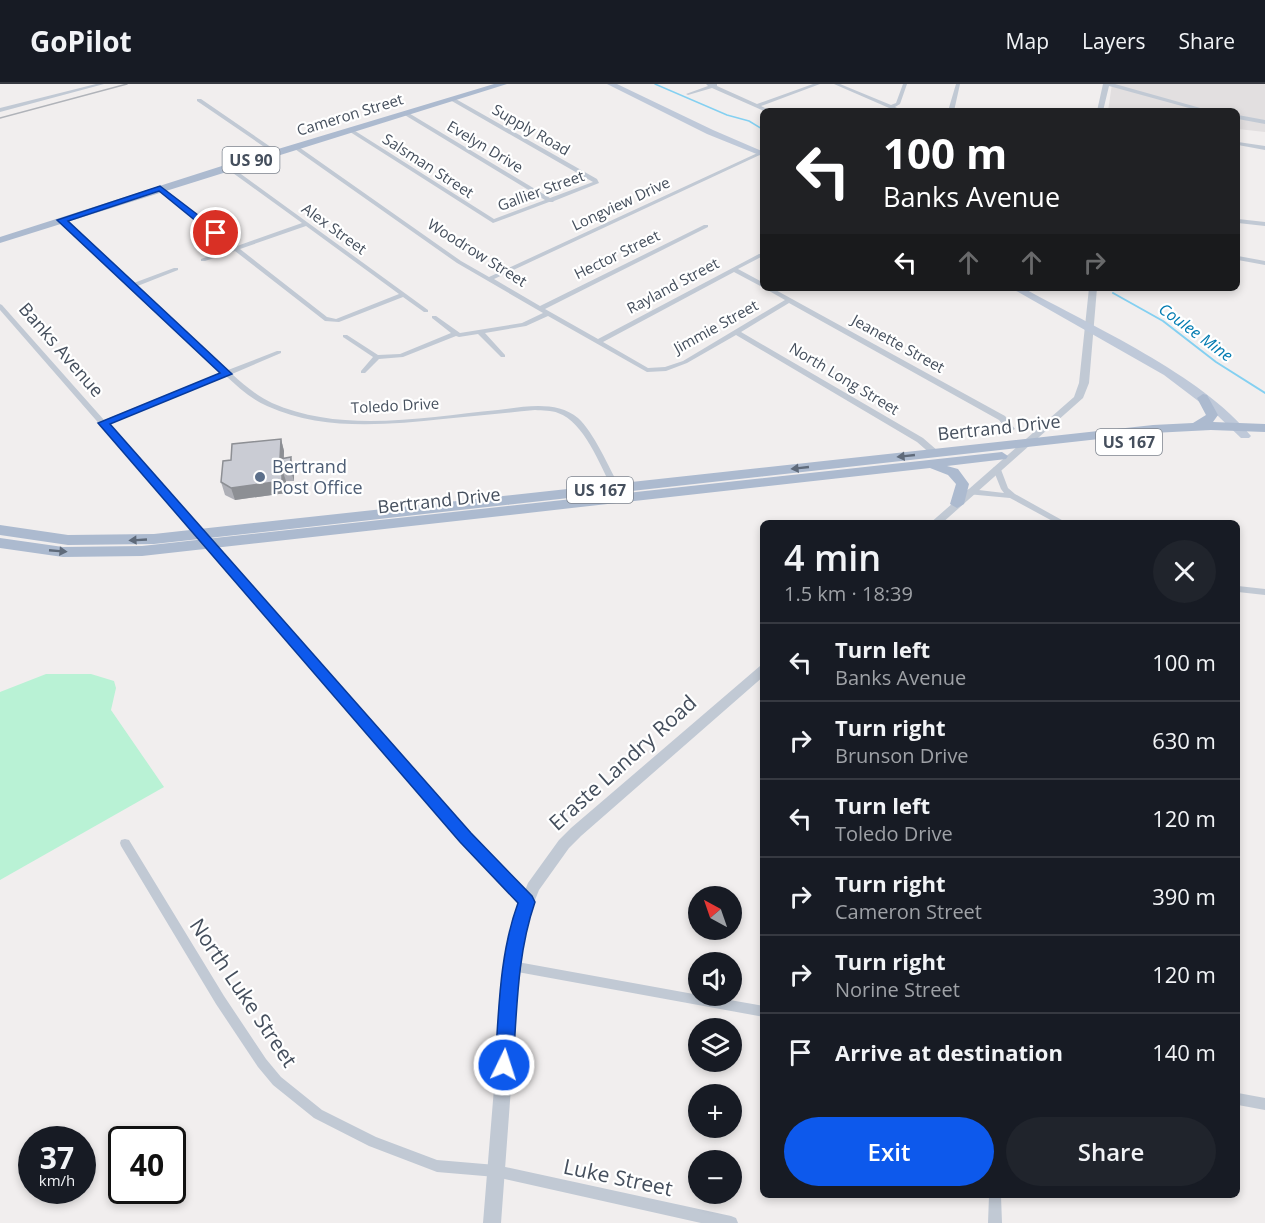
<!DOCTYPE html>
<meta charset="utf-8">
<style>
:root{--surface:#171b24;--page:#20242c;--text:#f1f3f6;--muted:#9ea1a6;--line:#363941;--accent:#0d59ec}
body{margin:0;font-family:"Open Sans",sans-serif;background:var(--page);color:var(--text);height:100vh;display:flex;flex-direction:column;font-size:22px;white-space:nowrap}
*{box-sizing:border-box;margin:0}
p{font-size:20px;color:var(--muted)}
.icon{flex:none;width:33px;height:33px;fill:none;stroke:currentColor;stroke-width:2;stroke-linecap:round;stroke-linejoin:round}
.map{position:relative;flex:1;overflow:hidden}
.details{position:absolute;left:760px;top:436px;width:480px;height:678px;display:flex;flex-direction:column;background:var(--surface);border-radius:9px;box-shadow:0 3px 9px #0003}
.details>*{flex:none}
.guide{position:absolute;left:760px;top:24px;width:480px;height:183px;border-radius:9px;box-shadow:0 3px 9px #0003;background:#202124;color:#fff;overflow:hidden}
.needle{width:39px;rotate:320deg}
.fabs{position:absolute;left:688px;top:802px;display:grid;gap:12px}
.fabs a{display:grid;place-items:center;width:54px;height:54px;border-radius:50%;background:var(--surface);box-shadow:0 3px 9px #0003;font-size:30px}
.speed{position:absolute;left:18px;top:1042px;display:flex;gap:12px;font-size:30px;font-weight:700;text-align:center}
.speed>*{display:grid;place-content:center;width:78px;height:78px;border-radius:50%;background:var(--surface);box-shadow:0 3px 9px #0003;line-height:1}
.speed small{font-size:15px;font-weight:400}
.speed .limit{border:3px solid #111;border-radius:9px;background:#fff;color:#111}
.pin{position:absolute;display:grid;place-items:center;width:51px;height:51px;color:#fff;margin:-26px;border:3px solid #fff;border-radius:50%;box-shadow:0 2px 6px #0007}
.me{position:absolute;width:66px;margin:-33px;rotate:4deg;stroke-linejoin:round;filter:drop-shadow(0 0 4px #0008)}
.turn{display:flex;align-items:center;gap:21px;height:126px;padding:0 24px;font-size:27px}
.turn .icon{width:78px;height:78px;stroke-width:2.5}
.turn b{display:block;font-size:42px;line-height:51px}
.lanes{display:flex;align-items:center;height:57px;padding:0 24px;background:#0003;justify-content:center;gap:30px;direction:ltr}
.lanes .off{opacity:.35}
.round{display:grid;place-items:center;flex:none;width:63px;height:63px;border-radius:32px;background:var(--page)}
.overview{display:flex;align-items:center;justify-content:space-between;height:102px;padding:0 24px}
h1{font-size:36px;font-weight:600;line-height:45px}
.button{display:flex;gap:12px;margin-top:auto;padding:12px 24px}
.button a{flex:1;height:69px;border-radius:36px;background:var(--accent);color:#fff;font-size:24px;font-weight:600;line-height:69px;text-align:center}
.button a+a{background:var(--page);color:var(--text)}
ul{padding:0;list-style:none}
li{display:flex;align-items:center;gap:18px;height:78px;padding:0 24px;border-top:2px solid var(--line)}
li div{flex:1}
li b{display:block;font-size:22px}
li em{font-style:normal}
header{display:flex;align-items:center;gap:36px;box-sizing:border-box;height:84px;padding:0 30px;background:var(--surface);border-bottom:2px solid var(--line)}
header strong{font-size:28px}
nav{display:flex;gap:33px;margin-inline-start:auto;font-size:21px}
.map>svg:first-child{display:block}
.education{fill:#e2dfe0}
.green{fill:#b9f2d5}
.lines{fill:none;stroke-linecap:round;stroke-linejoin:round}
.stream-far1{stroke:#84d0f1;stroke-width:1.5}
.stream{stroke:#84d0f1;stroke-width:2}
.minor{fill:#c1c9d4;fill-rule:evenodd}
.tertiary{fill:#c1c9d4;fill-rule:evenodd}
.secondary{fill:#bfc9d9;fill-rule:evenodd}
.primary{fill:#acbacf;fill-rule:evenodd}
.rail{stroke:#b0b3b9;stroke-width:1.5}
.wall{fill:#aeafb6}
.shaded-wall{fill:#8d8f94}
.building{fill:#caccd4;stroke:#8d8f94;stroke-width:1.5}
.oneway{fill:#5f6a7a}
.route{fill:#0d59ec;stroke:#083a99;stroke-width:1.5}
.service-dot{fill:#5c6f8a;stroke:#fff;stroke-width:2}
.labels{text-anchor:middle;stroke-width:4.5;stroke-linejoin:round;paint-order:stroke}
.far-street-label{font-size:15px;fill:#454f5d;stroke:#fff}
.shield{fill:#fff;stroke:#7d848e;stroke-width:1.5}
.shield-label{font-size:16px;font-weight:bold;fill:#454f5d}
.far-water-label{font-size:16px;font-style:italic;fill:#037cb2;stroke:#fff}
.street-label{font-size:18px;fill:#454f5d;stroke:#fff}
.service-label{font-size:18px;fill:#4e5e75;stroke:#fff;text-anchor:start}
.near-street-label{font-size:21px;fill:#454f5d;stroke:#fff}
</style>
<header>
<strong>GoPilot</strong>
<nav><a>Map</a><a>Layers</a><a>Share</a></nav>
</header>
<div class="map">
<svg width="1265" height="1139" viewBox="0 0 1265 1139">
<rect width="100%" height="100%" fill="#f1eeee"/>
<path class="education" d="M1112,0H1265V48L1238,45V27H1108Z"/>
<path class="green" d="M46,590H91L114,597L116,604L111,626L164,703L0,796V608Z"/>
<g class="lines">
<path class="stream-far1" d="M655,0L727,31L749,37L764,46"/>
<path class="stream" d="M1113,209L1163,237L1216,278L1265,309"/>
<path class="minor" d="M96,0H104L0,28V24Z
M706,0H717V2L757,20L813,0H820L761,22L771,27H764L712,4L688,11L686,10L708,2Z
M834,0H840L891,21L896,19L903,0H907L900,20L895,23L903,27H896Z
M956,0H960L954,27H948Z
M450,14H454L597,95L599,99L554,117L553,118H549L493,139L347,46L352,45L494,135L545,116L403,30V28H407L550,114L593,98L450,16Z
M197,15H201L278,68L273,69L197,17Z
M1238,58L1265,62V66L1238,61Z
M292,61H296L461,177L489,193L764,66V69L494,195L540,222L704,141H708V143L545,225L598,255L759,170H763V172L738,185L764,199V204L734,188L603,258L648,284L665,283L683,277L785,216L764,204H772L1005,332L1015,345L1011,347H1008L999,336L789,219L741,248L923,354L938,367V371H932L917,358L736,251L687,279L666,287L647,288L548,232L526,242L485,249L505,271V273H501L478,250L459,253L456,252L403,273L379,275L365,289H361V287L373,273L343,253V251H347L378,271L400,270L451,249L432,234V232H436L460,249L522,239L543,229L457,179L292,63Z
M226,82H230L428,226V228H424L403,213L339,238L325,237L235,167L205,177H201V175L232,164L158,105V103H162L237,162L302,139L226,84ZM306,142L399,210L336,235L327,233L240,165Z
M62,134L131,200L174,184H178V186L135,203C165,232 198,258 228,286L277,267H281V269L232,290C244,301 257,312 272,319C343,350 425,333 498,326C524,323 556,316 578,334C593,347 610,385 620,404L619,406L616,407L612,404C600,381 584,338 558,329C552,326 542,327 535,326C504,329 474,332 443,335C385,341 322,347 267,322C251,315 238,303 226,292L108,340L470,750L531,815L532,818L531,821L527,823L523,821L462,756L0,226V220L2,221L104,336L222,288L190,257L152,226L60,137L59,136Z
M1238,135L1265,138V142L1238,139Z
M1238,172L1265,177V181L1238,176Z
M994,383H1000L1008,404L1015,410L1069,440H1058L1010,414L967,410L966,408L967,406L970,405L1004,409L1001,405L993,385Z
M1238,502L1265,505V511L1238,508Z
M125,755L129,756L224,912L266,975L281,993L322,1026L376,1053L437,1076L496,1081L731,1132L736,1134L738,1139H701L496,1093L437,1088L369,1062L314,1034L273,1001L258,983L216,920L121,762L120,759L121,756Z
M512,877L699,911V912H707L764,922V933L512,887L508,886L506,882L508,878Z
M1238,1009L1265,1014V1026L1238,1021Z
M989,1112H1001L1002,1139H988Z"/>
<path class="tertiary" d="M1103,0H1115L1211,27H1200L1109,2L1103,27H1097Z
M1238,31L1265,36V40L1238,35Z
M1089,204H1097L1089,299L1083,314L941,440H929L1074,313L1079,299Z
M764,581V592L581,752L569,764L539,806L526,839L520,882L501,1139H483L504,882L512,839L528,799L559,756L571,744L760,582Z"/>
<path class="secondary" d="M607,0H617L713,46L764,68V73L707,50Z
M1011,204H1023C1092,242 1202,291 1251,352L1249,354H1241L1218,332L1164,291Z"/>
<path class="primary" d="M494,0H507L0,159V153L225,81Z
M1203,310L1207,311L1218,331L1213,338L1265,340V348L1211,346L1153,349L154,460L68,461L0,451V441L68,451L154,450L1153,341L1193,339L1206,331L1197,314Z
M1002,368L1008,372L1006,375L947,382L958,385L969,400L964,420L957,424L950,420L956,400L948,391L930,384L142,472L63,473L0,464V454L63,463L142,462Z"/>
<path class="rail" d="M0,34L127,0"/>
</g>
<path class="wall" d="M281,355L284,367V374L294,386V397H286V409L235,416L225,411L221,398L231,376Z"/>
<path class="shaded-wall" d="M281,355L284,367L283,387L280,375Z
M291,373L294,386V397L290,384Z
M282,385L286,397V409L235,416L231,404Z"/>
<path class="building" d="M281,355L280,375L291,373L290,384L282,385V397L231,404L221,398L223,377L231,376L232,360Z"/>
<defs><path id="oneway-solid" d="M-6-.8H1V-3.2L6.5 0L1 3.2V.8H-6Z" transform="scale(1.5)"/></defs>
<g class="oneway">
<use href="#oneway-solid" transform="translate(906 372) rotate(174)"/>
<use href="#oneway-solid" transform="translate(800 384) rotate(174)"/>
<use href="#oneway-solid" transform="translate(138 456) rotate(177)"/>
<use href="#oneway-solid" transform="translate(58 467) rotate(5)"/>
</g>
<path class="route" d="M160,102L219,147V151H213L159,107L68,137L232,290L110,340L471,749L532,812L535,818C517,870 517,926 513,981L510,987L504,990L497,987L495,981C499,927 499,871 518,819L460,758L98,339L220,289L57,136Z"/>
<circle class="service-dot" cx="260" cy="393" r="6"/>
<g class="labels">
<g class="far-street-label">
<text transform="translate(350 31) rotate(-17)" y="5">Cameron Street</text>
<text transform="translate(531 46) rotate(30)" y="5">Supply Road</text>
<text transform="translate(485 63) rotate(31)" y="5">Evelyn Drive</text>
<text transform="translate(428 82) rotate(33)" y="5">Salsman Street</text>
<text transform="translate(541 107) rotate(-20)" y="5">Gallier Street</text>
<text transform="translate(621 120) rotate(-25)" y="5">Longview Drive</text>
<text transform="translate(334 145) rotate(36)" y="5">Alex Street</text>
<text transform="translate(477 169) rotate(32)" y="5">Woodrow Street</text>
<text transform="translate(617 171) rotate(-26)" y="5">Hector Street</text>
<text transform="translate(673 202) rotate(-28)" y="5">Rayland Street</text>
<text transform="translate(716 243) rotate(-29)" y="5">Jimmie Street</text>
<text transform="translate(898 260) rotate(29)" y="5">Jeanette Street</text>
<text transform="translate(844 295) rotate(31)" y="5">North Long Street</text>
<text transform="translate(395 322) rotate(-3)" y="5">Toledo Drive</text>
</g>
<g class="shield">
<rect x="222.5" y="63" width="57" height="26" rx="4.5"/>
<rect x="1096" y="345" width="66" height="26" rx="4.5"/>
<rect x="567" y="393" width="66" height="26" rx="4.5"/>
</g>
<g class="shield-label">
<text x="251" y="82">US 90</text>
<text x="1129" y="364">US 167</text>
<text x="600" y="412">US 167</text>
</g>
<g class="far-water-label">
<text transform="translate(1196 248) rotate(36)" y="6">Coulee Mine</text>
</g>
<g class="street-label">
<text transform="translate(61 266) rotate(49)" y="6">Banks Avenue</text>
<text transform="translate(999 344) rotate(-6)" y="6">Bertrand Drive</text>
<text transform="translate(439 417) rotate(-6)" y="6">Bertrand Drive</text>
</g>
<g class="service-label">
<text x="272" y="389">Bertrand<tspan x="272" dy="21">Post Office</tspan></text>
</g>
<g class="near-street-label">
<text transform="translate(623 679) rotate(-42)" y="7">Eraste Landry Road</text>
<text transform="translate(243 909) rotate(56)" y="7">North Luke Street</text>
<text transform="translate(618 1094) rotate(12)" y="7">Luke Street</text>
</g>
</g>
</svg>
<div class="fabs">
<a><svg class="needle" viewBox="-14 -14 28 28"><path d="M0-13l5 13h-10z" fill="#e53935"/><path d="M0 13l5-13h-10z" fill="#9ea1a6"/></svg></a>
<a><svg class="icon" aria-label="sound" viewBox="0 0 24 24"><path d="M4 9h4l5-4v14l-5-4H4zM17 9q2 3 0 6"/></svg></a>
<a><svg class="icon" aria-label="layers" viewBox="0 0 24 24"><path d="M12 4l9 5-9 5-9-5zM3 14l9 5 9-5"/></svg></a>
<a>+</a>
<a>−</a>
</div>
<div class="speed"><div>37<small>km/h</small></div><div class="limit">40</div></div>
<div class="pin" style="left:216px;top:149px;background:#d93025"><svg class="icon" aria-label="arrive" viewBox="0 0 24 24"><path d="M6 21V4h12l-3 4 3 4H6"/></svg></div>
<svg class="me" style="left:504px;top:981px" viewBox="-20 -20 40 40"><circle r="17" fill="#0d59ec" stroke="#fff" stroke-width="3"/><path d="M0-11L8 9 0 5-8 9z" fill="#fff"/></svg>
<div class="guide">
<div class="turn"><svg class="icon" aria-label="left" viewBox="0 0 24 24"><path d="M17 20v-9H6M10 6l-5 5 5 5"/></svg><div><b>100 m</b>Banks Avenue</div></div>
<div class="lanes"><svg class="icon" aria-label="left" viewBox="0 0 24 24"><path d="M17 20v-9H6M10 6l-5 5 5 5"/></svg><svg class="icon off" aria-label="ahead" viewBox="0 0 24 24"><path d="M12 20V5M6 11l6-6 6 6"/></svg><svg class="icon off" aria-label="ahead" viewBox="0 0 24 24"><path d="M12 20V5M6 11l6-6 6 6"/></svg><svg class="icon off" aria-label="right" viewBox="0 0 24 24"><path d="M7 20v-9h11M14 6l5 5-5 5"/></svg></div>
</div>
<section class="details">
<div class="overview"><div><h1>4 min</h1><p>1.5 km · 18:39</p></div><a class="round"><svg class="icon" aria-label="close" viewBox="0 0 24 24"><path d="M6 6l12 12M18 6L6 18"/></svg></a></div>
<ul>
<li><svg class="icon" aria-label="left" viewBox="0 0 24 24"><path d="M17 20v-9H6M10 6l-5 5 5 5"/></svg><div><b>Turn left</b><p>Banks Avenue</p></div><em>100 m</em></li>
<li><svg class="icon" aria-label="right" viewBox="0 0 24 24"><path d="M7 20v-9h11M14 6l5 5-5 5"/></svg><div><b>Turn right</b><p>Brunson Drive</p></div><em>630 m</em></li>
<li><svg class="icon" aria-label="left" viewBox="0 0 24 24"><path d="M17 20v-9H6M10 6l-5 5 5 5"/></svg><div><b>Turn left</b><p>Toledo Drive</p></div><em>120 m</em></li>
<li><svg class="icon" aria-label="right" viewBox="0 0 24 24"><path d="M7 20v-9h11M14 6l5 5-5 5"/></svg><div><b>Turn right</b><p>Cameron Street</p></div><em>390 m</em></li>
<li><svg class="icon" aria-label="right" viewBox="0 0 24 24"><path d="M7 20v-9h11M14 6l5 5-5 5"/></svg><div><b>Turn right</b><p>Norine Street</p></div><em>120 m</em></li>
<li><svg class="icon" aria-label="arrive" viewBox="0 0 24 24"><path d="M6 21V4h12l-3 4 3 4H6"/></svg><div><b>Arrive at destination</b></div><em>140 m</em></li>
</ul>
<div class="button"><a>Exit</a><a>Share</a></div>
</section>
</div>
